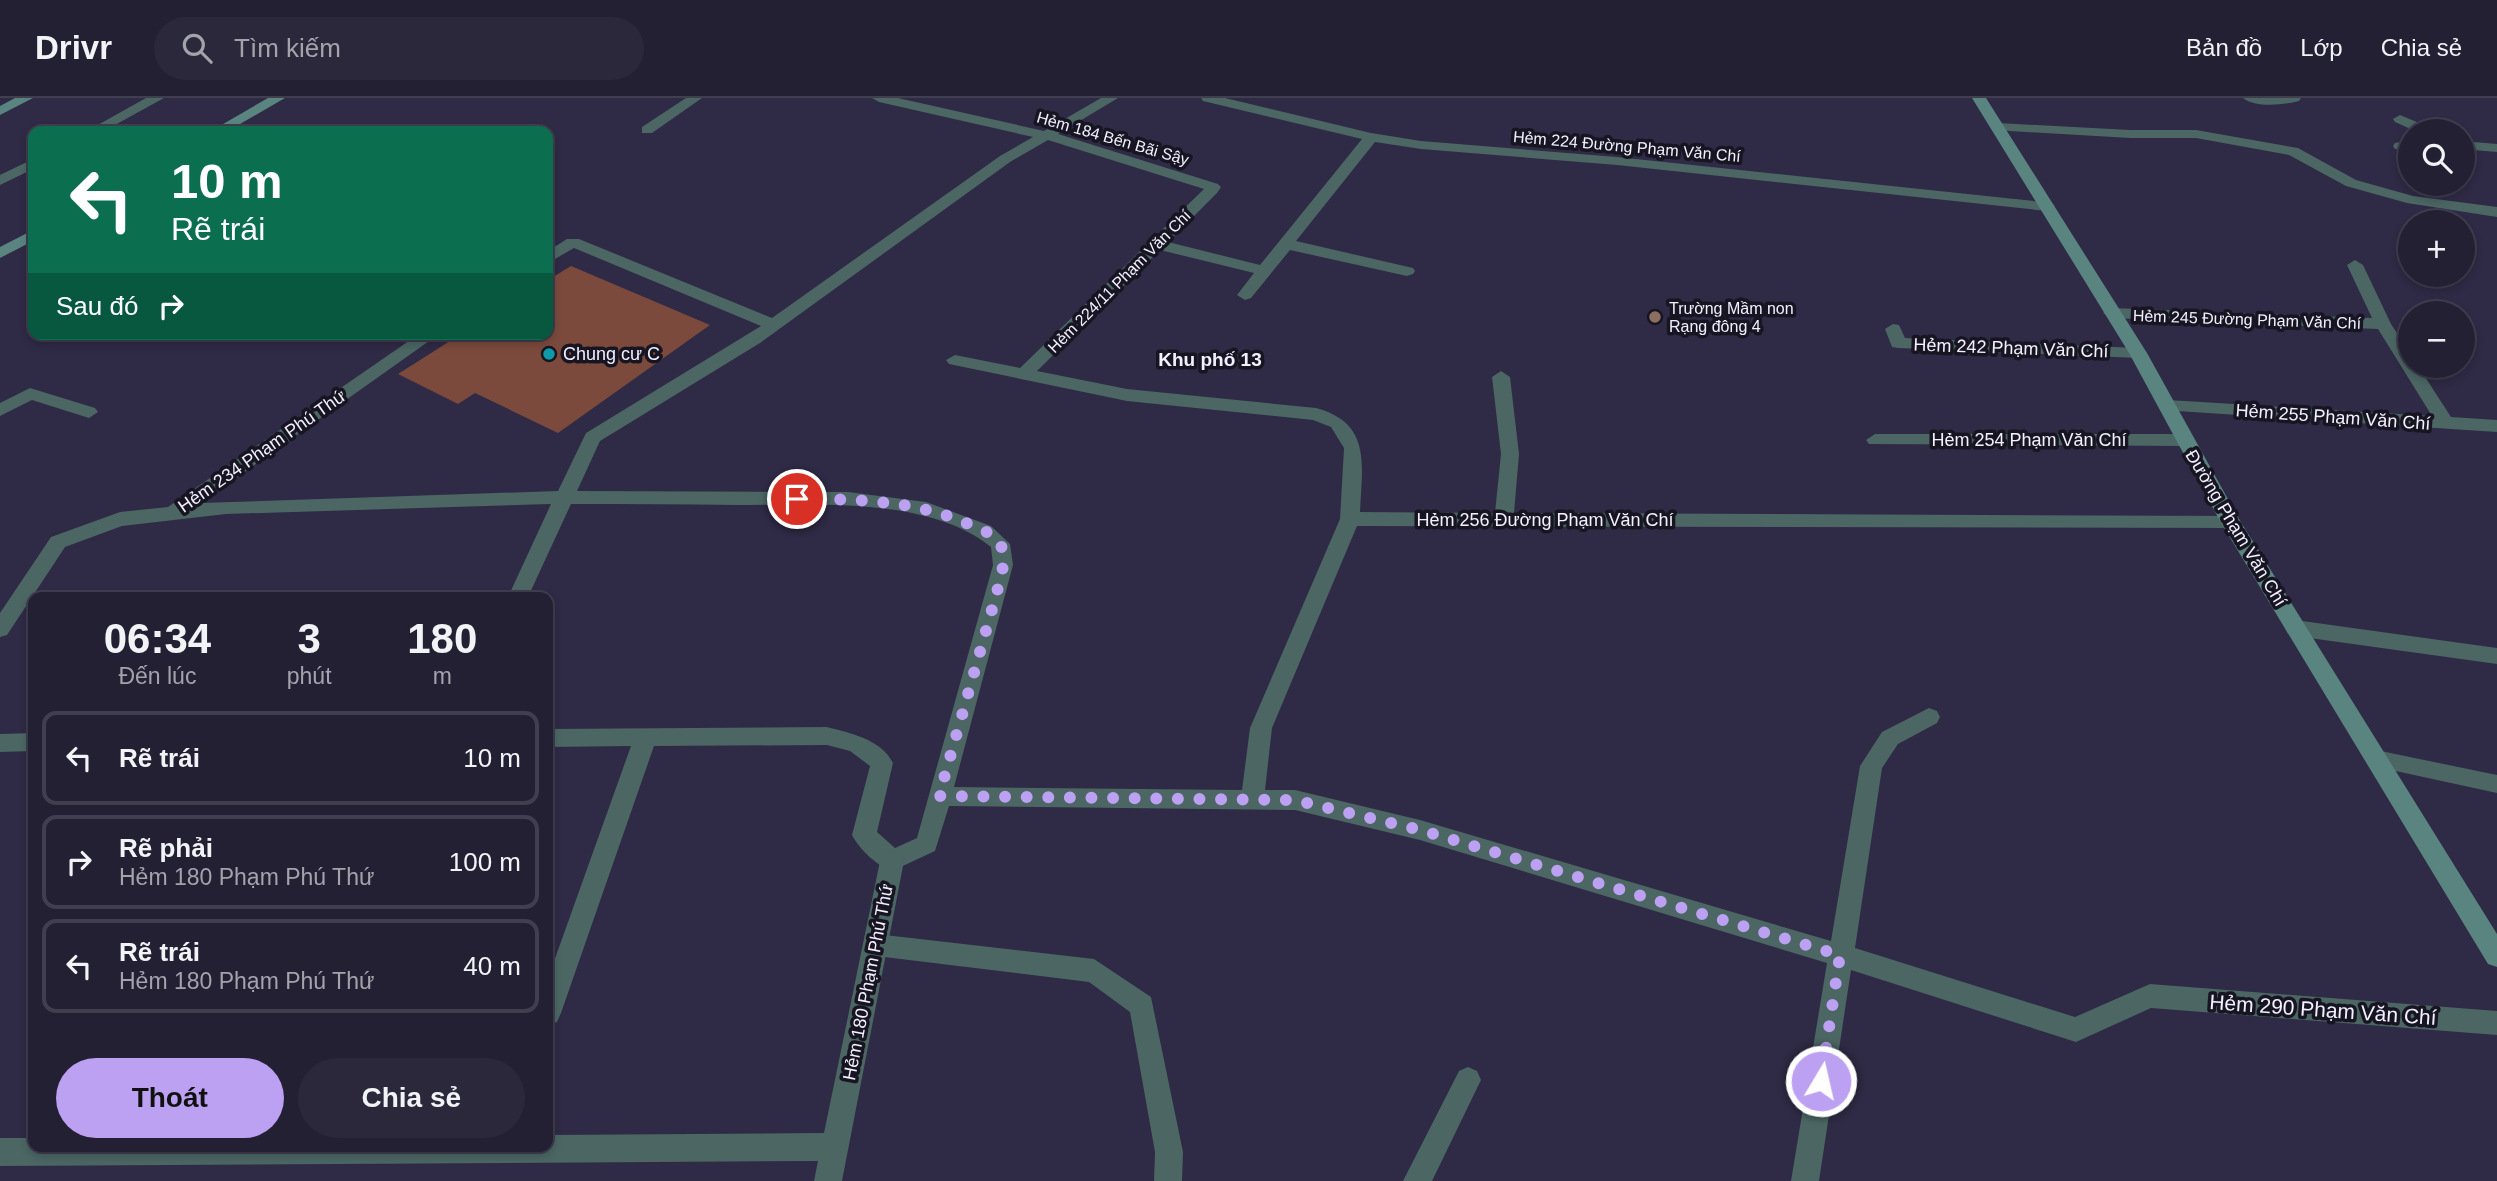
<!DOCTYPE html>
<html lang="vi">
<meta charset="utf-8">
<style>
:root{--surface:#232034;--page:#2b283c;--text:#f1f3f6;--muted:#a3a3ac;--line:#403e4f;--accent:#bca0f2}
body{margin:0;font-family:Helvetica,sans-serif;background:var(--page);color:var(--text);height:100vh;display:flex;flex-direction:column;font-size:26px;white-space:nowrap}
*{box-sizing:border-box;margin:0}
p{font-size:23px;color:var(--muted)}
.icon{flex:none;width:38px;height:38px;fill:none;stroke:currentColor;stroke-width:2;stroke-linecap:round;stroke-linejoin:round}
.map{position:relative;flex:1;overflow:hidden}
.details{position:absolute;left:28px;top:494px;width:525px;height:560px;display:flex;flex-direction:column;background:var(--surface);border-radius:14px;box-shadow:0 4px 10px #0003,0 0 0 2px var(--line)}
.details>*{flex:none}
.hud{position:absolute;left:28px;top:28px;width:525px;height:214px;border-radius:14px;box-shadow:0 4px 10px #0003,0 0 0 2px var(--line);background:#0b6e4f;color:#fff;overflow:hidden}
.buttons{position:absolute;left:2398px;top:21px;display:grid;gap:14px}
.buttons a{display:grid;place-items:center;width:77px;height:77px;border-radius:50%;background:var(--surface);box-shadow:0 4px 10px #0003,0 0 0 2px var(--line);font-size:35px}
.pin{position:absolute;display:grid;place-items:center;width:60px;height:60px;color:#fff;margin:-30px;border:4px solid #fff;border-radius:50%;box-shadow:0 2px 7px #0007}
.me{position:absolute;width:77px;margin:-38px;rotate:9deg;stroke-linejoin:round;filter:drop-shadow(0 0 5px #0008)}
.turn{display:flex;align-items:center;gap:24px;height:147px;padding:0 28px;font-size:32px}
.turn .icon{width:91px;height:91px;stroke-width:2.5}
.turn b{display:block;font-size:49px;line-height:60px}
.then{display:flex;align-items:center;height:66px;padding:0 28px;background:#0003;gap:14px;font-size:26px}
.eta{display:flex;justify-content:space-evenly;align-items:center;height:119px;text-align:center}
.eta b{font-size:42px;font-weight:600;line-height:49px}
.button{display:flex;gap:14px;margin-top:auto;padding:14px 28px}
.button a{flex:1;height:80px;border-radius:42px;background:var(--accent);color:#111;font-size:28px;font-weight:600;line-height:80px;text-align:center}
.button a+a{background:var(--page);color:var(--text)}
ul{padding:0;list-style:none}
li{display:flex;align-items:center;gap:21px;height:94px;margin:0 14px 10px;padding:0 14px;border:4px solid var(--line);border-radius:14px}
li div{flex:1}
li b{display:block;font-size:26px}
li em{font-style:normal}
header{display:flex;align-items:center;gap:42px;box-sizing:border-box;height:98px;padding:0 35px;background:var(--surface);border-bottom:2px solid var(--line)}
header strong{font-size:33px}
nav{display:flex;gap:38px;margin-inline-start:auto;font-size:24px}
.search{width:490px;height:63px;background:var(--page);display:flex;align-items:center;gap:18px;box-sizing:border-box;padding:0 24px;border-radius:38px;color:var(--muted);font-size:26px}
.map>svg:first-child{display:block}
.building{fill:#7b4a3c}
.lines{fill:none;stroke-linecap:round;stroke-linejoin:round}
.lane{fill:#4b6663;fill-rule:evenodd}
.street{fill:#4b6663;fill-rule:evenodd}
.secondary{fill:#59847f;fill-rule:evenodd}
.route{stroke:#bca0f2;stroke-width:12;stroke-dasharray:0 21.6}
.education-dot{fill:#8d6e63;stroke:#171521;stroke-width:2.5}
.culture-dot{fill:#0f9aa8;stroke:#171521;stroke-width:2.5}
.labels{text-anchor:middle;stroke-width:7;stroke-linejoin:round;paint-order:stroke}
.far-street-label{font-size:16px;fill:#f2f0ff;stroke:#171521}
.far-poi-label{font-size:16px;fill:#f2f0ff;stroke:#171521;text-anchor:start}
.street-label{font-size:18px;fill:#f2f0ff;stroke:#171521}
.poi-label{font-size:18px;fill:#f2f0ff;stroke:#171521;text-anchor:start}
.neighbourhood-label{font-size:19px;font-weight:bold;fill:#f2f0ff;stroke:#171521}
.near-street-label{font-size:21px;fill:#f2f0ff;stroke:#171521}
</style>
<header>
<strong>Drivr</strong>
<div class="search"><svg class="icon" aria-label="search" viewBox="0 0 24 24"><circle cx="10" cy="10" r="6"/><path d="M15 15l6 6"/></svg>Tìm kiếm</div>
<nav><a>Bản đồ</a><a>Lớp</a><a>Chia sẻ</a></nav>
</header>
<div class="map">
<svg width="2497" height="1083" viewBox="0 0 2497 1083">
<rect width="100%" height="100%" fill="#2f2a45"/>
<path class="building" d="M571,168L710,227L558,335L475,295L458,306L398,276L461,236H548V182Z"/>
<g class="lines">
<path class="lane" d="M146,0H164L104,33H87Z
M686,0H702L652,35H642V29Z
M872,0H898L1044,33L1101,0H1118L1058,36L1218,86L1221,89L1217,95L1168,144L1260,167L1362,41L1203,3L1201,0H1225L1371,35L1421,43L1617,59L2052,105L2055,108L2047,113L1617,67L1421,51L1375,44L1296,143L1413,170L1415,173L1413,176L1407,178L1290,152L1251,200L1245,202L1237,197L1254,175L1160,152L1037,273L1127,291L1316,310C1372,325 1362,367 1360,414L1495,415L1501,356L1492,279L1501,273L1510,279L1519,356L1514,415L2237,418L2240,423L2237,428L2230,430L1357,428L1272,630L1265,692H1295L1420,722L1831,843L1860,668L1882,634L1929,610L1937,613L1940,619L1937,625L1898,646L1882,670L1855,850L2075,919L2150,886L2497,913V937L2151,910L2076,944L1851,872L1819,1083H1791L1827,865L1420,742L1295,712L949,708L935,753L892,773C877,768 859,751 852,737L870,668L850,653L827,647L654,648L561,915L557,924L548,927V880L631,648L548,649V631L827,629C850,635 881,641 893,665L877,734L895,750L917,740L993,467L991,449C928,398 813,407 737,407C681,406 626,406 571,406L528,499H508L551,406L226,416L122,428L65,449L7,537L0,539V515L51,439L120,414L168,409L419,236H439L201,405L558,393L586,335L761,228L574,150L548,165V153L567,141H579L772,220L1000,58L1033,39L879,4ZM1048,42L1204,91L1020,270L955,257L946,262L949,266L1127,303L1313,322L1331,329L1344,350L1340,421L1250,630L1242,692L954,689L1013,467L1010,446L991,428L926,404L848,394L577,393L600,343L760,245L1010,64Z
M2243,0H2301L2299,3C2284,7 2255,10 2243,0Z
M2400,17L2431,30L2433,33H2415L2395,24L2393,21Z
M1998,25L2130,32H2196L2298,50L2356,82L2413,98L2497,109V119L2407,105L2346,88L2289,57L2196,40H2130L1993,32L1991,29Z
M2462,43L2497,46V54L2462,51Z
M2400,44L2410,45V53L2395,51L2393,48L2395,45Z
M33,61V71L0,87V77Z
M2355,162L2363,167L2391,226L2410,255V268H2418L2451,319L2497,322V334L2162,312L2159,308L2162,304L2168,302L2432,318L2378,231L2111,220L2103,215L2111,210L2372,220L2347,167Z
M1893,226L1899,227L1905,240L2138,250L2147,255L2138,260L1898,250L1892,249L1885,231Z
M30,290L95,310L98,314L89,320L32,302L0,318V305Z
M1875,336H2183L2192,342L2183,348L1869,346L1866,342Z
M2295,522L2497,550V566L2295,538L2288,536L2285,530L2288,524Z
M33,635V653L0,654V636Z
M2376,652L2497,677V695L2368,667L2365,661L2368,655Z
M876,836L1094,861L1151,899L1183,1054L1182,1083H1154L1155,1054L1130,914L1089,884L876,858L867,855L863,847L867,839Z
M1468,969L1477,973L1481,982L1432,1083H1403L1459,973Z"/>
<path class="street" d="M892,753L900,756L904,763L842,1083H814L818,1063L0,1068V1040H33V1048H548V1037L824,1035L880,763L884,756Z"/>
<path class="secondary" d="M15,0H33L0,17V8Z
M268,0H285L228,33H211Z
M1972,0H1986L2147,255L2239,421L2497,836V869L2488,866L2220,423L2129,255Z
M33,132V143L0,160V149Z"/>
</g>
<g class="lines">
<path class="route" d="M797,401C857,401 917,402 973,428C983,432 994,436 1000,446C1008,460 1000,480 997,494L939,698L1295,702L1420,732L1840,857L1821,983"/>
</g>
<circle class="education-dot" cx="1655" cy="219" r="7"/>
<circle class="culture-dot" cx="549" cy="256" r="7"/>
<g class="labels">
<g class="far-street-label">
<text transform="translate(1113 40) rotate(16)" y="6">Hẻm 184 Bến Bãi Sậy</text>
<text transform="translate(1627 48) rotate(5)" y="6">Hẻm 224 Đường Phạm Văn Chí</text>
<text transform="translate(1119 183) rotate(-45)" y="6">Hẻm 224/11 Phạm Văn Chí</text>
<text transform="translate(2247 221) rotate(2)" y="6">Hẻm 245 Đường Phạm Văn Chí</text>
</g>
<g class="far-poi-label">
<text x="1669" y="216">Trường Mầm non<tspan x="1669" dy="18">Rạng đông 4</tspan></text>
</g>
<g class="street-label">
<text transform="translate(2011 250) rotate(2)" y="6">Hẻm 242 Phạm Văn Chí</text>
<text transform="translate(2333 319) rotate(4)" y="6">Hẻm 255 Phạm Văn Chí</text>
<text x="2029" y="348">Hẻm 254 Phạm Văn Chí</text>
<text transform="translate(262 353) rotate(-35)" y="6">Hẻm 234 Phạm Phú Thứ</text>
<text x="1545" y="428">Hẻm 256 Đường Phạm Văn Chí</text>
<text transform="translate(2236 430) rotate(59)" y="6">Đường Phạm Văn Chí</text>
<text transform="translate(868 884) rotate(-79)" y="6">Hẻm 180 Phạm Phú Thứ</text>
</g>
<g class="poi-label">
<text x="563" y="262">Chung cư C</text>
</g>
<g class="neighbourhood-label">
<text x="1210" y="268">Khu phố 13</text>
</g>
<g class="near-street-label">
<text transform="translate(2323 912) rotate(4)" y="7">Hẻm 290 Phạm Văn Chí</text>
</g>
</g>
</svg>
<div class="buttons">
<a><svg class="icon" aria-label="search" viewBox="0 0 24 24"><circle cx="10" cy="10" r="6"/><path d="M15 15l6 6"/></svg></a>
<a>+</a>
<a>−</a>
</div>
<div class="pin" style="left:797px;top:401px;background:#d93025"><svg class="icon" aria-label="arrive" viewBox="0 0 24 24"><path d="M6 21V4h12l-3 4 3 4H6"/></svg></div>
<svg class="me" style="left:1821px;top:983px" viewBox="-20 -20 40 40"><circle r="17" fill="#bca0f2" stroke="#fff" stroke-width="3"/><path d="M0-11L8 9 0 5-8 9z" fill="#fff"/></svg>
<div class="hud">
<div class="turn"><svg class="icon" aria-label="left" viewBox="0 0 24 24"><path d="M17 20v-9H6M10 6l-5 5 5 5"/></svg><div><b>10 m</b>Rẽ trái</div></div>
<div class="then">Sau đó<svg class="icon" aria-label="right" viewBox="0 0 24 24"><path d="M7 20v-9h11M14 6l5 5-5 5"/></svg></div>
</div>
<section class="details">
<div class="eta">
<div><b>06:34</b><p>Đến lúc</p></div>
<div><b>3</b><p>phút</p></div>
<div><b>180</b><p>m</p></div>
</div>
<ul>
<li><svg class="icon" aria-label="left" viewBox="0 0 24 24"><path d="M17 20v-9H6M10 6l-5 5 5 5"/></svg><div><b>Rẽ trái</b></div><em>10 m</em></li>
<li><svg class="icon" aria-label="right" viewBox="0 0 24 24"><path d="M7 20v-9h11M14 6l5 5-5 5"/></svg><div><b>Rẽ phải</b><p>Hẻm 180 Phạm Phú Thứ</p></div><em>100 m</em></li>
<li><svg class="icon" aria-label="left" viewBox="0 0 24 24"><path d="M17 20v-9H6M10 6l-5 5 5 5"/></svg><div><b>Rẽ trái</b><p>Hẻm 180 Phạm Phú Thứ</p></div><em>40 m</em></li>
</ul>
<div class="button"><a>Thoát</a><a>Chia sẻ</a></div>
</section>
</div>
